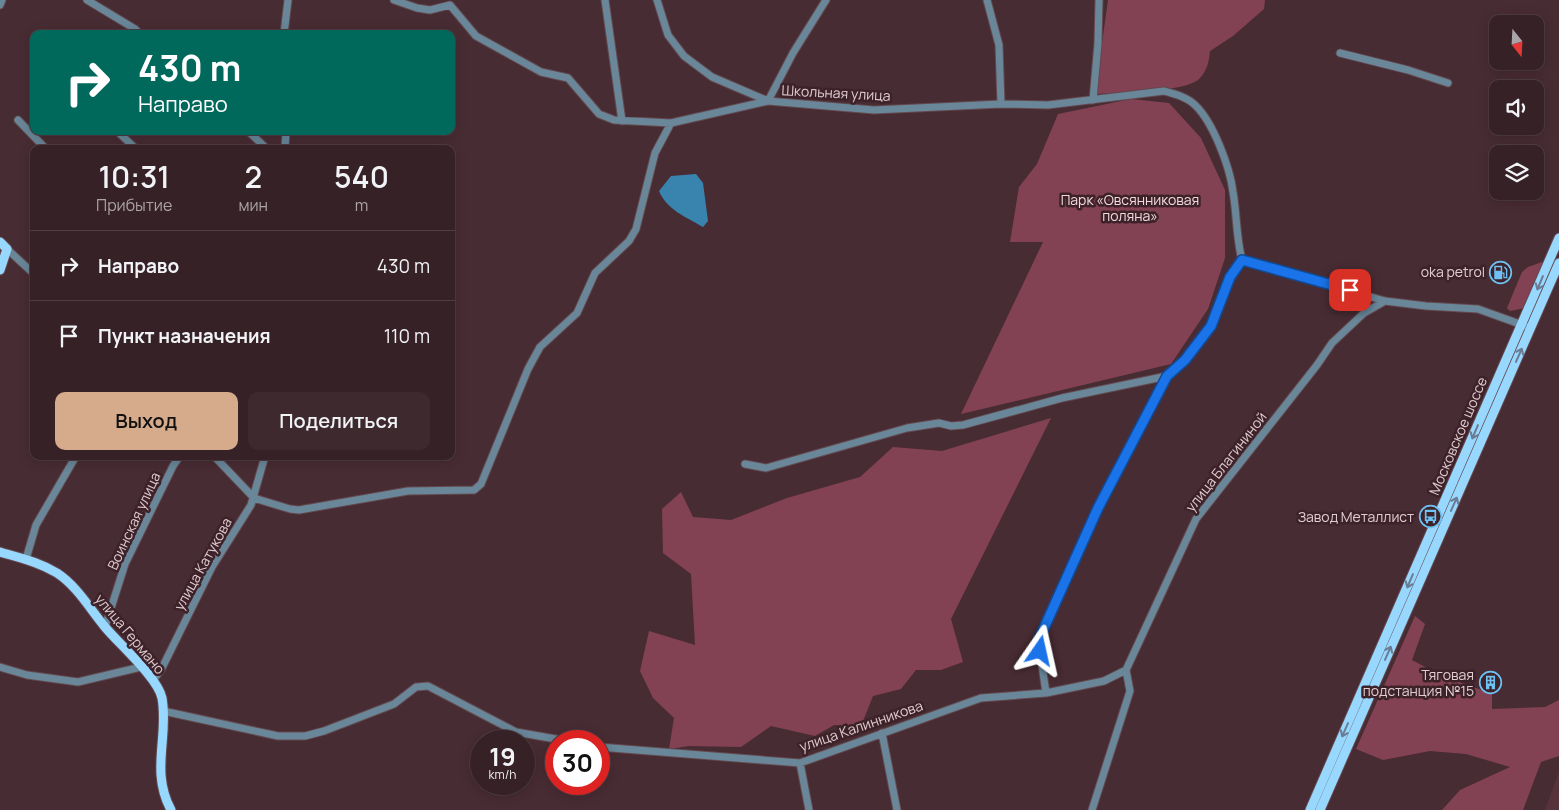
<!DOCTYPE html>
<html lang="ru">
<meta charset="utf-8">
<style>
:root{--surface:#362126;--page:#3d292e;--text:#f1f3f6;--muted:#aaa3a7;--line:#503e43;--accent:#d6ab8b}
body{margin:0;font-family:Manrope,sans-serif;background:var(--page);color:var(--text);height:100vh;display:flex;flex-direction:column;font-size:19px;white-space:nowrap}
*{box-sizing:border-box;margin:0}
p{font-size:16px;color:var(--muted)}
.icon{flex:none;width:28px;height:28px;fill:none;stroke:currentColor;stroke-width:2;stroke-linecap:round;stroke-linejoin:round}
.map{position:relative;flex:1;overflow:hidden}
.sheet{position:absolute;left:30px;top:145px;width:425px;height:315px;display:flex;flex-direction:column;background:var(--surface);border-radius:10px;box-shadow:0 2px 12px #0003,0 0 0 1px var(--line)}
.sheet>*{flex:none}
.guide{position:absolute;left:30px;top:30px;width:425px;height:105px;border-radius:10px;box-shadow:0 2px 12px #0003,0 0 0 1px var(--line);background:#00695c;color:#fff;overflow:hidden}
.needle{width:32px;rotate:162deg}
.controls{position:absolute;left:1489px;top:15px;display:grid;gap:10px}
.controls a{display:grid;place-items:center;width:55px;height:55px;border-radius:10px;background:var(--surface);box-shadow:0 2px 12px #0003,0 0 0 1px var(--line);font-size:25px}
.speed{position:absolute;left:470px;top:730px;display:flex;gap:10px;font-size:25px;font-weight:700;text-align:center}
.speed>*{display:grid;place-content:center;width:65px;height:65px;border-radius:50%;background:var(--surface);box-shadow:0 2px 12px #0003,0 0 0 1px var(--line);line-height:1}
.speed small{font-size:12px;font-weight:400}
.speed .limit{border:8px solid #d22;background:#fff;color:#111}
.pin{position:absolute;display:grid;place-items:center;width:42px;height:42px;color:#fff;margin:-21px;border-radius:10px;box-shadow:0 2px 8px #0006}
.me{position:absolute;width:55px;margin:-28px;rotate:11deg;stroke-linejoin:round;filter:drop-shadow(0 0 4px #0008)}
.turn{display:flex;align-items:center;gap:18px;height:105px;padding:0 25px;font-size:22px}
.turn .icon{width:65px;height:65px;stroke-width:2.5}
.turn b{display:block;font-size:35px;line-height:42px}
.eta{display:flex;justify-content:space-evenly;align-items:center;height:85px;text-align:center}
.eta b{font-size:30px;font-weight:600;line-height:35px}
.cta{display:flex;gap:10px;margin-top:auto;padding:10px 25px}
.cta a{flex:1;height:58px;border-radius:10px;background:var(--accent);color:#111;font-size:20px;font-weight:600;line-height:58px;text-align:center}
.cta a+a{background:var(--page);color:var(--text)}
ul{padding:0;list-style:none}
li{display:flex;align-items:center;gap:15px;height:70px;padding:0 25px;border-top:1px solid var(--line)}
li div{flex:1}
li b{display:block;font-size:19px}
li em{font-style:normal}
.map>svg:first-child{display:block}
.built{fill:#56333b}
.green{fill:#834254}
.water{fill:#3984af}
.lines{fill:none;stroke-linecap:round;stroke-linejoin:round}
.minor-casing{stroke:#63494f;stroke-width:9}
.major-casing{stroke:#63494f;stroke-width:11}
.minor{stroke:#698799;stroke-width:7}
.major{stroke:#98d7fe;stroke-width:9}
.oneway{stroke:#6a7c94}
.route-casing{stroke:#114b97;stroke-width:12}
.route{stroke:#1a73e8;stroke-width:9}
.labels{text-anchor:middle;stroke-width:5;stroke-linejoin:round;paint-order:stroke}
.street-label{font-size:14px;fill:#e0cdd1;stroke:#3d2229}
.park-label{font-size:14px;fill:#f1dadf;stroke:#3d2229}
.poi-label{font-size:14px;fill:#e0cdd1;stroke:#3d2229;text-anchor:end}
</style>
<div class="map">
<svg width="1559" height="810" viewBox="0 0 1559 810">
<rect width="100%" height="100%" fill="#482c33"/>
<path class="built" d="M1559,772V810H1545Z"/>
<path class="green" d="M1108,0H1265L1264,9L1233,36L1210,51C1209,62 1207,71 1199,79C1186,92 1116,93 1095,94Z
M1131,99L1169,103L1201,138L1225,190V258L1208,309L1171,364L961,414L1043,242H1010L1019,187L1037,164L1058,114Z
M1542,262L1544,264L1525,308L1510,311L1507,308L1522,272L1528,267Z
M1051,418L951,619L963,662L941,670H916L901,689L873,696L861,726L834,725L815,736L771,726L741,747L689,746L669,749L674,718L653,698L640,671L649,631L695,645L691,574L663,553L662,509L681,492L693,517L731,520L787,498L860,477L893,447L942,451Z
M1415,616L1425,624L1412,660L1436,673L1492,694V709L1545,707L1559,700V756L1541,762L1523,810H1442L1460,790L1510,767L1466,754L1430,751L1383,760L1356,749Z"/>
<path class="water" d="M696,174L703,183L708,221L703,227C686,217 667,210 659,191L671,176Z"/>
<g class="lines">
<defs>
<path id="minor" d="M87,0L135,29L140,34
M394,0L417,8L430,10L450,5L476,36L541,72L568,78L599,114L614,120L671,123L768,101L874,110L1001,104L1048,105L1164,91C1175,94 1187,97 1195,105C1213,122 1230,167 1233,192C1237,215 1236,237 1242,260
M605,0L622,121
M657,0L668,35L684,56L712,77L768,101L793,53L826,0
M987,0L999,45L1001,104
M0,5L2,0
M284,34L288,0
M1340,53L1408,70L1448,83
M1093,100L1098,43L1099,0
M18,120L46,149
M117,131L136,149
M248,131L267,149
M285,149L286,131
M7,249L34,274
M1242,260L1385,301L1426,306L1478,309L1531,328
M214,456L254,498L290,509L299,510L408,491L474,490L481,484L528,369L540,347L577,313L595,273L629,241L636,229L655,153L671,123
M745,464L766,468L907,428L939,423L951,426L963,425L1062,398L1167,376
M26,559L36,525L76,456
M105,627L125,564L173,466L180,456
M0,667L27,675L78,682L141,667
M153,680L161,670L212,567L251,505L265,456
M1046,693L1040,651V637L1098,508L1167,376L1185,360L1211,326L1230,277L1242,260
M163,711L278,736H305L324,731L394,704L416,687L428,686L516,732L567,741
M882,733L897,810
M599,747L800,763L981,698L1046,693L1104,681L1126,670
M800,763L809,810
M1092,810L1130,691L1126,670L1196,519L1317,365L1332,343L1364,313L1385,301"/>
<path id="major" d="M0,242L7,249L0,270
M0,552C20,558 39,562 57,573C77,586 90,609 105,627C119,644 158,678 162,698C169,737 150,771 171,810
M1310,810L1559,238
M1320,810L1559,263"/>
</defs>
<use href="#minor" class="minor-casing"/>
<use href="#major" class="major-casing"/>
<use href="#minor" class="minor"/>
<use href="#major" class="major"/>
</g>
<defs><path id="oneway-shaft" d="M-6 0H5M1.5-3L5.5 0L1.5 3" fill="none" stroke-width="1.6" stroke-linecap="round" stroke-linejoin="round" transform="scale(1.25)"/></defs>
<g class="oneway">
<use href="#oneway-shaft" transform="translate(1540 283) rotate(113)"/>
<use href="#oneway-shaft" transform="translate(1519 355) rotate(-66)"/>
<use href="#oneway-shaft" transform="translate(1475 432) rotate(113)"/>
<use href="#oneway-shaft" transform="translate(1454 504) rotate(-66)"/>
<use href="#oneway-shaft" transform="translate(1410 581) rotate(113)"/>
<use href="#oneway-shaft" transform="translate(1388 653) rotate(-66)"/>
<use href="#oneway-shaft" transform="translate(1345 730) rotate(114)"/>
</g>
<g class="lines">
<defs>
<path id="route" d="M1040,651V637L1098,508L1167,376L1185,360L1211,326L1230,277L1242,260L1350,290"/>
</defs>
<use href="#route" class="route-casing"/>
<use href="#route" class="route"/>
</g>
<defs>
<symbol id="fuel-ring" viewBox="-11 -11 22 22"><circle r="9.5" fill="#3d2229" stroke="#6ec2f3" stroke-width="1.5"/><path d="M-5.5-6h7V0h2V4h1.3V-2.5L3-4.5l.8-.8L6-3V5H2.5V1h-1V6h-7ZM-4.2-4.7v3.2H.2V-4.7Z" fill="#6ec2f3"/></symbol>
<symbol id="bus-ring" viewBox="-11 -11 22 22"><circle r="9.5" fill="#3d2229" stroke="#6ec2f3" stroke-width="1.5"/><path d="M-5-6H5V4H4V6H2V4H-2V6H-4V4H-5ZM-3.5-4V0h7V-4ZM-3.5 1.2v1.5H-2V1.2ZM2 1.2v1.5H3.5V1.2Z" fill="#6ec2f3"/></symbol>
<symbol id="building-ring" viewBox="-11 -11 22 22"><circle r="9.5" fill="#3d2229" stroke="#6ec2f3" stroke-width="1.5"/><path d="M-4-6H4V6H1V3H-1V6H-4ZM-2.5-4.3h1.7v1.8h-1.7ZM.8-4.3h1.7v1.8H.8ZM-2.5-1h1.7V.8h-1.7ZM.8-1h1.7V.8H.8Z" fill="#6ec2f3"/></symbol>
</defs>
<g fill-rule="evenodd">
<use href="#fuel-ring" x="1488" y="260" width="25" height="25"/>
<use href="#bus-ring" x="1418" y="504" width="25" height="25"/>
<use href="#building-ring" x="1478" y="670" width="25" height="25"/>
</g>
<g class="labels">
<g class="street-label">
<text transform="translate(836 93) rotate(3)" y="5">Школьная улица</text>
<text transform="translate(1458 436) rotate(-67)" y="5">Московское шоссе</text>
<text transform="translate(1226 462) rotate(-52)" y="5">улица Благининой</text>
<text transform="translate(134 521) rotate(-65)" y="5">Воинская улица</text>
<text transform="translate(203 564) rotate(-61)" y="5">улица Катукова</text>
<text transform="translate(130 634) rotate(50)" y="5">улица Германо</text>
<text transform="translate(861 726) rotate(-19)" y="5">улица Калинникова</text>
</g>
<g class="park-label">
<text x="1130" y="205">Парк «Овсянниковая<tspan x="1130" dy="16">поляна»</tspan></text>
</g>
<g class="poi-label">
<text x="1485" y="277">oka petrol</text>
<text x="1414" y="522">Завод Металлист</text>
<text x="1474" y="680">Тяговая<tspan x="1474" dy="16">подстанция №15</tspan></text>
</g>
</g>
</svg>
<div class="controls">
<a><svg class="needle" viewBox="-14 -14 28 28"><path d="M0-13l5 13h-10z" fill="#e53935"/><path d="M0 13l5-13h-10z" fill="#aaa3a7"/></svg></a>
<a><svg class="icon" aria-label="sound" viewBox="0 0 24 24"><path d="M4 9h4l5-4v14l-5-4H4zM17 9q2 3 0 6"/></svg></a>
<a><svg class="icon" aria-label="layers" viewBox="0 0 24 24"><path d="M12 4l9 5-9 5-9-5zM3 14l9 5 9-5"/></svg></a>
</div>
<div class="speed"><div>19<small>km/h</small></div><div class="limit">30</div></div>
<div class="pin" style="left:1350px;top:290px;background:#d93025"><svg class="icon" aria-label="arrive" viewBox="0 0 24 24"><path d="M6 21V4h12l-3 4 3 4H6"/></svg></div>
<svg class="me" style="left:1040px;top:651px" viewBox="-20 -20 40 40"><path d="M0-17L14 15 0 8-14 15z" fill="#1a73e8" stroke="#fff" stroke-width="4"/></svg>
<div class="guide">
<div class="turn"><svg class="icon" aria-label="right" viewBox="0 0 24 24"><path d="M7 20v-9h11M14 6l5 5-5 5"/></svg><div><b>430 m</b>Направо</div></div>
</div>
<section class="sheet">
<div class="eta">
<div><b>10:31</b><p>Прибытие</p></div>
<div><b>2</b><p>мин</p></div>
<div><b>540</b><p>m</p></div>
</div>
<ul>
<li><svg class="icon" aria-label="right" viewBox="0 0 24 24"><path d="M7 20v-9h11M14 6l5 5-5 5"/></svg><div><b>Направо</b></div><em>430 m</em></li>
<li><svg class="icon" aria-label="arrive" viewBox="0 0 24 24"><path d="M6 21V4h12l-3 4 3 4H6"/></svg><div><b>Пункт назначения</b></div><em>110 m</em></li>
</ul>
<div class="cta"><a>Выход</a><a>Поделиться</a></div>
</section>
</div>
